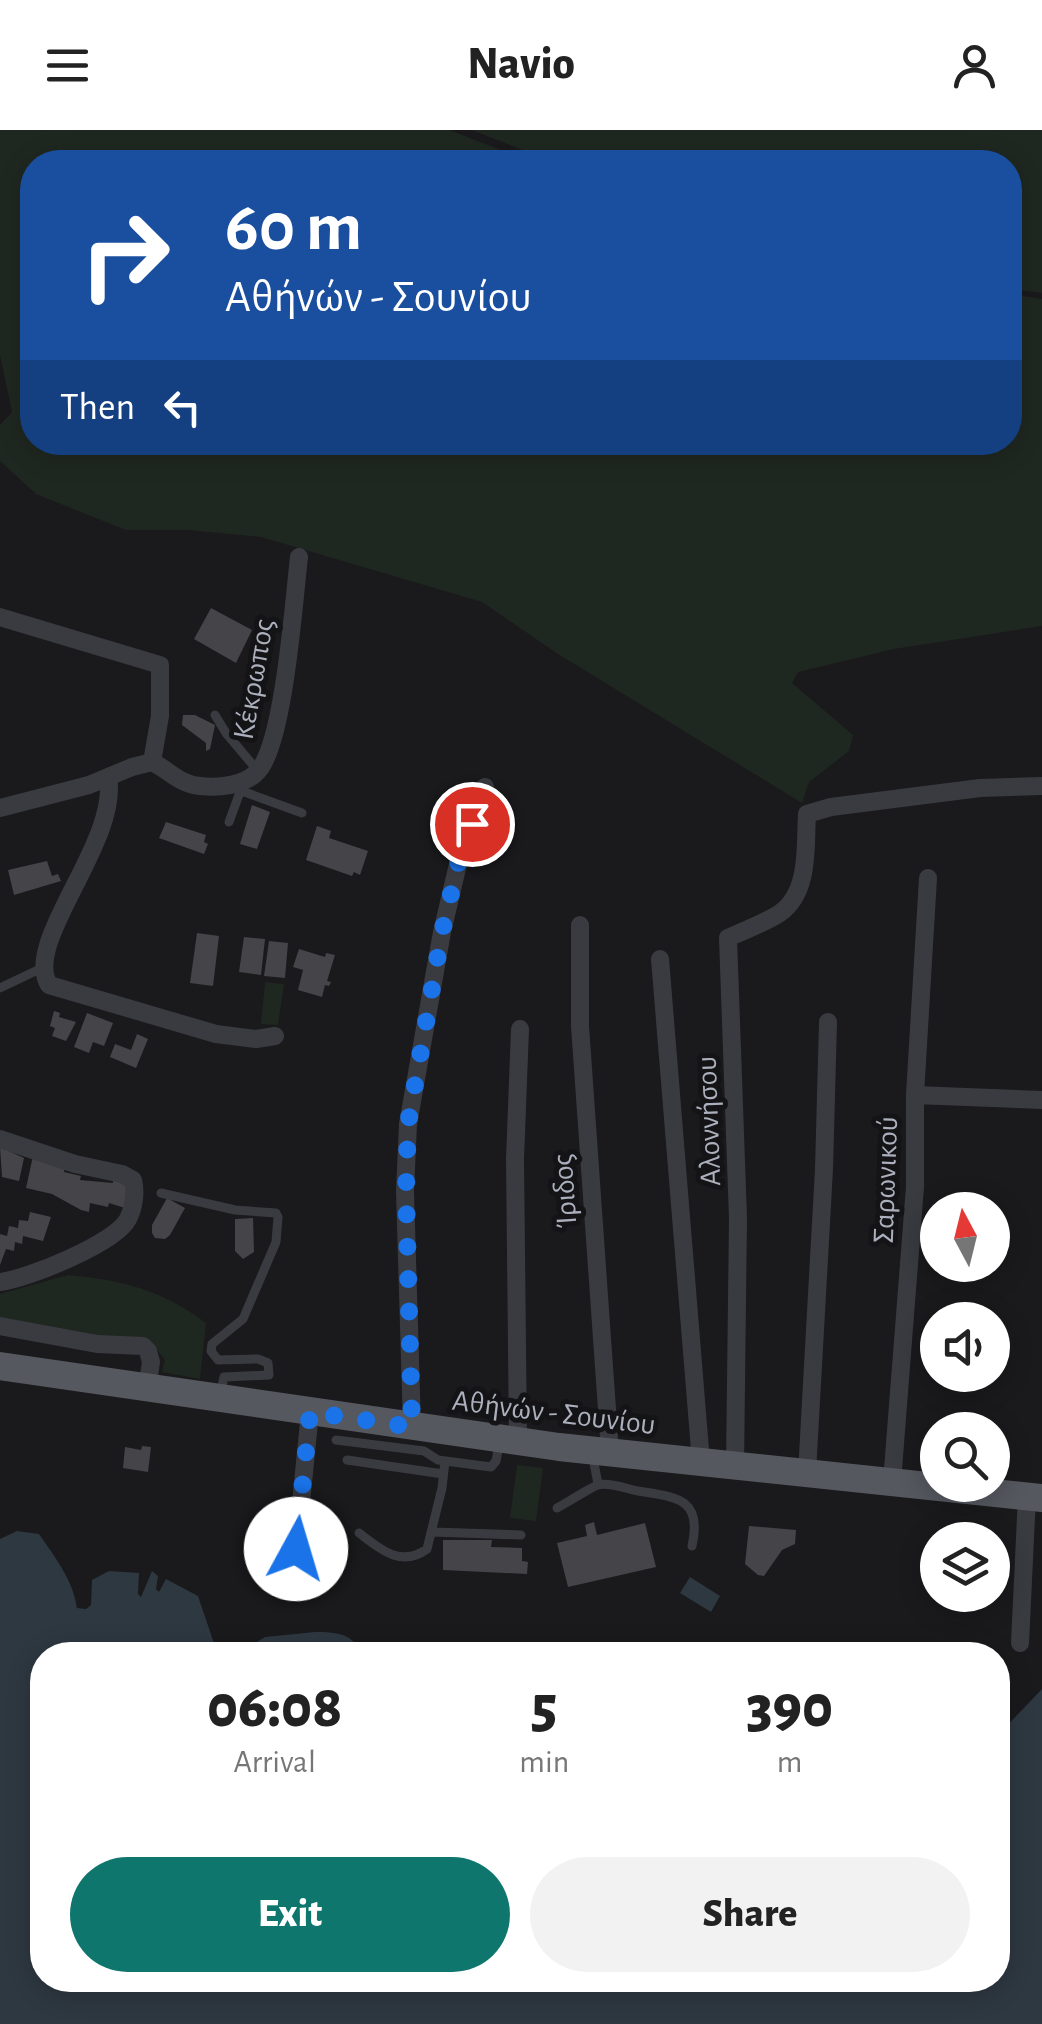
<!DOCTYPE html>
<meta charset="utf-8">
<style>
:root{--surface:#fff;--page:#f2f2f2;--text:#222;--muted:#767676;--accent:#0f766e}
body{margin:0;font-family:"Alegreya Sans",sans-serif;background:var(--page);color:var(--text);height:100vh;display:flex;flex-direction:column;font-size:38px;white-space:nowrap}
*{box-sizing:border-box;margin:0}
p{font-size:32px;color:var(--muted)}
.icon{flex:none;width:55px;height:55px;fill:none;stroke:currentColor;stroke-width:2;stroke-linecap:round;stroke-linejoin:round}
.map{position:relative;flex:1;overflow:hidden}
.sheet{position:absolute;left:30px;top:1512px;width:980px;height:350px;display:flex;flex-direction:column;background:var(--surface);border-radius:40px;box-shadow:0 5px 25px #0003}
.sheet>*{flex:none}
.banner{position:absolute;left:20px;top:20px;width:1002px;height:305px;border-radius:40px;box-shadow:0 5px 25px #0003;background:#1a4fa0;color:#fff;overflow:hidden}
.needle{width:65px;rotate:353deg}
.buttons{position:absolute;left:920px;top:1062px;display:grid;gap:20px}
.buttons a{display:grid;place-items:center;width:90px;height:90px;border-radius:50%;background:var(--surface);box-shadow:0 5px 25px #0003;font-size:50px}
.pin{position:absolute;display:grid;place-items:center;width:85px;height:85px;color:#fff;margin:-42px;border:5px solid #fff;border-radius:50%;box-shadow:0 2px 10px #0007}
.me{position:absolute;width:110px;margin:-55px;rotate:6deg;stroke-linejoin:round;filter:drop-shadow(0 0 8px #0008)}
.turn{display:flex;align-items:center;gap:35px;height:210px;padding:0 40px;font-size:45px}
.turn .icon{width:130px;height:130px;stroke-width:2.5}
.turn b{display:block;font-size:70px;line-height:85px}
.then{display:flex;align-items:center;height:95px;padding:0 40px;background:#0003;gap:20px;font-size:38px}
.eta{display:flex;justify-content:space-evenly;align-items:center;height:170px;text-align:center}
.eta b{font-size:60px;font-weight:800;line-height:70px}
.cta{display:flex;gap:20px;margin-top:auto;padding:20px 40px}
.cta a{flex:1;height:115px;border-radius:60px;background:var(--accent);color:#fff;font-size:40px;font-weight:800;line-height:115px;text-align:center}
.cta a+a{background:var(--page);color:var(--text)}
header{display:flex;justify-content:space-between;align-items:center;height:130px;padding:0 40px;background:var(--surface);font-size:45px;font-weight:800}
.map>svg:first-child{display:block}
.green{fill:#1f2820}
.water{fill:#2e3841}
.building{fill:#444449}
.lines{fill:none;stroke-linecap:round;stroke-linejoin:round}
.service{stroke:#3a3b41;stroke-width:9}
.minor{stroke:#3a3b41;stroke-width:18}
.primary{stroke:#565860;stroke-width:28}
.route{stroke:#1a73e8;stroke-width:18;stroke-dasharray:0 32.4}
.labels{text-anchor:middle;stroke-width:10;stroke-linejoin:round;paint-order:stroke}
.street-label{font-size:30px;fill:#abb0bc;stroke:#141417}
</style>
<header><svg class="icon" aria-label="menu" viewBox="0 0 24 24"><path d="M4 6h16M4 12h16M4 18h16"/></svg>Navio<svg class="icon" aria-label="person" viewBox="0 0 24 24"><circle cx="12" cy="8" r="4"/><path d="M4 21q1-7 8-7t8 7"/></svg></header>
<div class="map">
<svg width="1042" height="1894" viewBox="0 0 1042 1894">
<rect width="100%" height="100%" fill="#1a191c"/>
<path class="green" d="M0,0H449L532,32H32V312H1010V164L1042,169V496L894,519L798,542L792,553L853,605L849,621L809,652L802,673L558,524L482,472L261,407L188,400H126L36,364L0,331V295L12,282L0,225Z
M472,0H1042V163L1010,159V32H553Z
M265,852L284,854L278,895L261,894Z
M68,1145C123,1150 162,1160 206,1193L200,1249L162,1242L165,1230L150,1211L111,1208L0,1190V1164Z
M517,1335L543,1338L536,1391L510,1388Z"/>
<path class="water" d="M17,1401L39,1404C55,1427 73,1450 77,1478L86,1479L91,1475L92,1450L109,1441L139,1443L138,1464L141,1467L152,1441L158,1446L156,1459L159,1462L166,1449L198,1466L218,1525H42V1850H998V1605L1042,1559V1894H0V1409Z
M690,1447L720,1466L711,1482L680,1463Z
M315,1502C335,1502 355,1503 361,1525H255L252,1515L265,1507Z
M443,1512L480,1525H402L425,1514Z"/>
<path class="building" d="M211,478L252,500L236,533L194,509Z
M183,585H195L215,595L210,619L206,621V613L182,595Z
M252,675L270,682L257,719L240,714Z
M166,692L206,705L204,712L208,714L204,724L159,708Z
M317,696L331,701L329,708L368,721L360,745L354,742L352,746L306,730Z
M47,731L52,746L58,744L61,751L14,765L8,740Z
M197,803L219,806L213,856L190,853Z
M244,807L265,809L261,845L239,842Z
M269,811L288,813L285,848L264,846Z
M299,819L325,827L326,823L335,825L327,851L331,852L329,856L325,855L322,867L298,860L303,840L293,837Z
M54,881L60,883L59,887L76,892L66,911L52,906L55,898L50,896Z
M87,883L113,893L104,916L93,912L89,923L74,917Z
M137,904L148,909L136,938L110,927L115,914L131,920Z
M0,1017L24,1028L19,1051L2,1047Z
M33,1026L65,1037L64,1042L81,1046L80,1050L113,1053V1048L131,1052L125,1078L109,1073L108,1077L90,1073L89,1082L81,1080L52,1064L26,1058Z
M167,1068L185,1078L170,1105L165,1109L155,1108L152,1103V1095Z
M30,1082L51,1087L43,1111L23,1106L22,1114L15,1112L14,1121L6,1119L0,1135V1104L7,1106L9,1096L18,1098L19,1090L28,1091Z
M253,1088L254,1122L243,1129L235,1121V1089Z
M142,1316L151,1317L148,1342L123,1338L125,1317L141,1320Z
M267,1379L286,1381V1387L295,1388L293,1400L273,1398V1394L265,1393Z
M594,1392L597,1405L645,1393L656,1437L568,1457L557,1413L587,1406L585,1395Z
M749,1396L796,1400L795,1414L782,1420L764,1446L758,1445L745,1434Z
M443,1410H492L491,1417L522,1418V1431L528,1432L527,1444L443,1440Z"/>
<g class="lines">
<path class="service" d="M215,585L226,603L258,641
M231,657L302,683
M229,692L240,662
M0,858L42,838
M161,1063L235,1080L276,1083L278,1087L276,1112L243,1189L212,1214L211,1221L218,1230L258,1229L268,1233L269,1245L224,1247L221,1262
M336,1310L424,1321L438,1330L491,1337L496,1331L500,1311
M592,1323L598,1354
M347,1330L443,1344
M557,1378C565,1374 593,1356 598,1355C609,1352 627,1359 638,1361C676,1367 703,1368 692,1416
M433,1402L521,1405
M359,1403C380,1419 401,1438 427,1419L442,1358L445,1331"/>
<path class="minor" d="M0,487L160,535V586L152,632
M108,647C120,712 22,812 49,855L216,904L256,909L275,906
M0,678L89,655L132,637L152,632C169,640 179,654 200,656C218,658 245,656 258,641C284,613 294,470 299,427
M580,795V896L610,1322
M660,829L701,1332
M915,965L1042,970
M0,1009L75,1034L122,1044L133,1050C136,1062 134,1078 128,1089C116,1113 27,1149 0,1152
M0,1196L97,1214L143,1216L148,1221L151,1232L147,1259
M412,1297L405,1061L408,994L442,802L459,730L485,657
M518,1311L515,1029L520,899
M735,1336L738,1088L728,808C745,800 765,793 780,783C810,762 805,716 807,684L831,677L980,658L1042,656
M807,1343L824,1039L828,892
M892,1352L915,1057V965L928,748
M293,1453L310,1282
M1020,1513L1027,1366"/>
<path class="primary" d="M0,1236L559,1317L1042,1368"/>
</g>
<g class="lines">
<path class="route" d="M296,1419L310,1282L412,1297L406,1061L408,994L442,802L459,730L472,694"/>
</g>
<g class="labels">
<g class="street-label">
<text transform="translate(253 549) rotate(-80)" y="10">Κέκρωπος</text>
<text transform="translate(708 991) rotate(-92)" y="10">Αλοννήσου</text>
<text transform="translate(885 1050) rotate(-88)" y="10">Σαρωνικού</text>
<text transform="translate(564 1061) rotate(-94)" y="10">Ίριδος</text>
<text transform="translate(554 1282) rotate(7)" y="10">Αθήνών - Σουνίου</text>
</g>
</g>
</svg>
<div class="buttons">
<a><svg class="needle" viewBox="-14 -14 28 28"><path d="M0-13l5 13h-10z" fill="#e53935"/><path d="M0 13l5-13h-10z" fill="#767676"/></svg></a>
<a><svg class="icon" aria-label="sound" viewBox="0 0 24 24"><path d="M4 9h4l5-4v14l-5-4H4zM17 9q2 3 0 6"/></svg></a>
<a><svg class="icon" aria-label="search" viewBox="0 0 24 24"><circle cx="10" cy="10" r="6"/><path d="M15 15l6 6"/></svg></a>
<a><svg class="icon" aria-label="layers" viewBox="0 0 24 24"><path d="M12 4l9 5-9 5-9-5zM3 14l9 5 9-5"/></svg></a>
</div>
<div class="pin" style="left:472px;top:694px;background:#d93025"><svg class="icon" aria-label="arrive" viewBox="0 0 24 24"><path d="M6 21V4h12l-3 4 3 4H6"/></svg></div>
<svg class="me" style="left:296px;top:1419px" viewBox="-20 -20 40 40"><circle r="19" fill="#fff"/><path d="M0-13L10 11 0 6-10 11z" fill="#1a73e8"/></svg>
<div class="banner">
<div class="turn"><svg class="icon" aria-label="right" viewBox="0 0 24 24"><path d="M7 20v-9h11M14 6l5 5-5 5"/></svg><div><b>60 m</b>Αθήνών - Σουνίου</div></div>
<div class="then">Then<svg class="icon" aria-label="left" viewBox="0 0 24 24"><path d="M17 20v-9H6M10 6l-5 5 5 5"/></svg></div>
</div>
<section class="sheet">
<div class="eta">
<div><b>06:08</b><p>Arrival</p></div>
<div><b>5</b><p>min</p></div>
<div><b>390</b><p>m</p></div>
</div>
<div class="cta"><a>Exit</a><a>Share</a></div>
</section>
</div>
